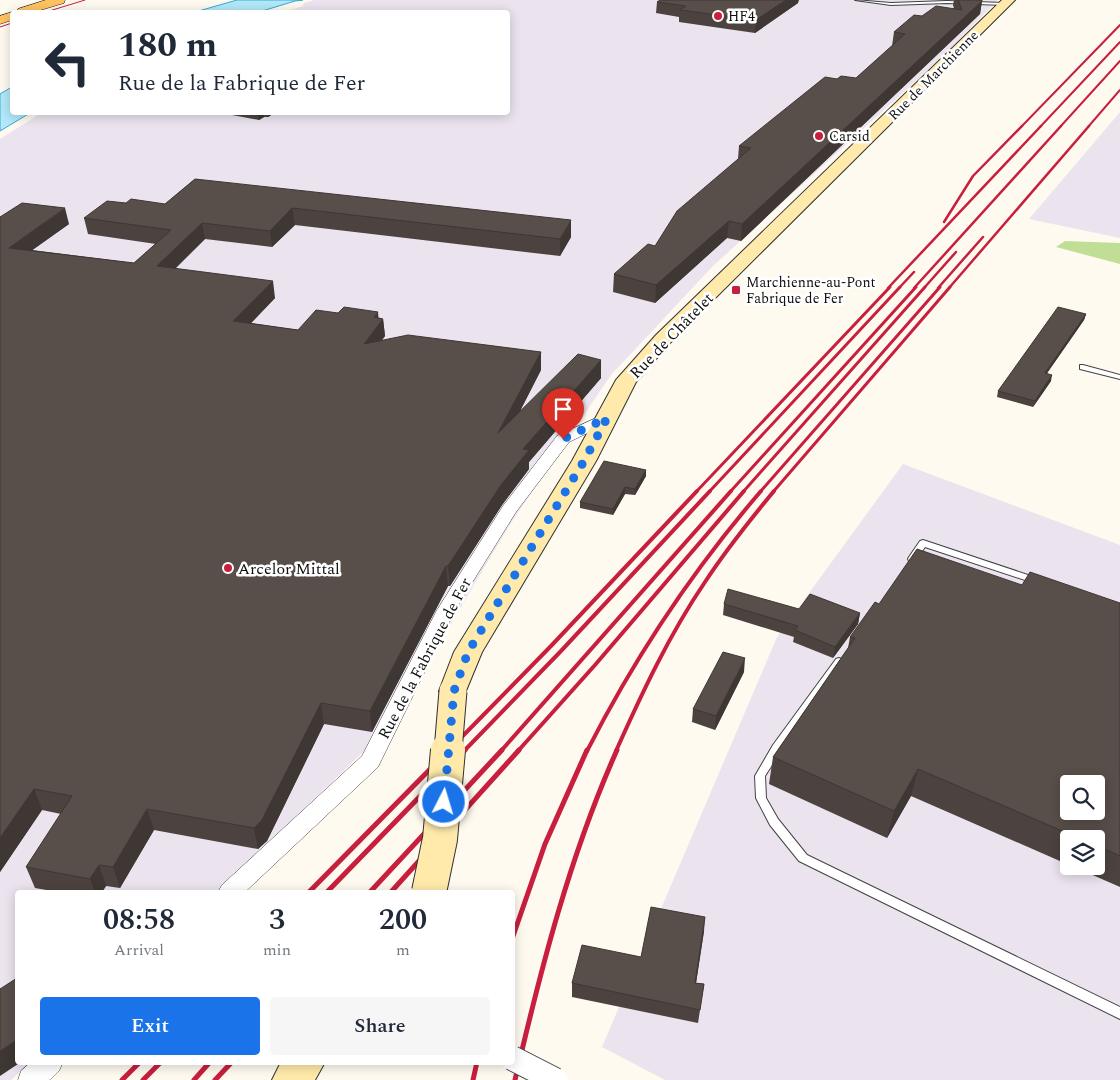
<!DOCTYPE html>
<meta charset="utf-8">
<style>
:root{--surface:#fff;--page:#f6f6f7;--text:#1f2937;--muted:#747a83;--accent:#1a73e8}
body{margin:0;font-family:Spectral,serif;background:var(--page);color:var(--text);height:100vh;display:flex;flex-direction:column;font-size:19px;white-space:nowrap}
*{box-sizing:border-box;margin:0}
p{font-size:16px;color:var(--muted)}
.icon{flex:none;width:28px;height:28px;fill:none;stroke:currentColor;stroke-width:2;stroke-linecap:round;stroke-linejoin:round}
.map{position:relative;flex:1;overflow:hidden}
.drawer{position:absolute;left:15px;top:890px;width:500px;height:175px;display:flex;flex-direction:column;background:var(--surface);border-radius:5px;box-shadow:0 2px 12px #0003}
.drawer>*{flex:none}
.top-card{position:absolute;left:10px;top:10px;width:500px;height:105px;border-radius:5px;box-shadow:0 2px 12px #0003;background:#fff;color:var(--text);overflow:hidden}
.controls{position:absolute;left:1060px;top:775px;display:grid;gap:10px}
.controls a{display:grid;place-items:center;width:45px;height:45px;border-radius:5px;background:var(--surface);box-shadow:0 2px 12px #0003;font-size:25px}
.pin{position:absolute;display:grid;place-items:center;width:42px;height:42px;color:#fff;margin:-51px -21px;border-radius:50% 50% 50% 0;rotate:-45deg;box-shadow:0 0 5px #0007}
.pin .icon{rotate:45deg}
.me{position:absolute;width:55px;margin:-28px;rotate:5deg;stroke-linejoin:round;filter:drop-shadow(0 0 4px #0008)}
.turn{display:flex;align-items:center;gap:18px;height:105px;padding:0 25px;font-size:22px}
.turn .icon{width:65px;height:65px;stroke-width:2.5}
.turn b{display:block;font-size:35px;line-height:42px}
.eta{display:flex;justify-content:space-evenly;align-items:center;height:85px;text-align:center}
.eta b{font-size:30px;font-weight:600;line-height:35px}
.primary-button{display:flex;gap:10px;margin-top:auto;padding:10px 25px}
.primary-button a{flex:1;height:58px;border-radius:5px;background:var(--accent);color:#fff;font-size:20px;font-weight:600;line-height:58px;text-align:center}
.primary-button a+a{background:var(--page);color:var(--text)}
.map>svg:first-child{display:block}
.industrial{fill:#ebe3ee;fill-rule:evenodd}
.forest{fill:#c0de96}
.water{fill:#b2e8f9;stroke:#35aad4}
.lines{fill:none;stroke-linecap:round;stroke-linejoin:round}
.service-casing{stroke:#424242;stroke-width:2}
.minor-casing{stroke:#424242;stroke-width:1}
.secondary-casing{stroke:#313131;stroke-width:2}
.primary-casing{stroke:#202020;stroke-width:1}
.service{fill:#fff;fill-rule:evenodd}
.minor{fill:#fff;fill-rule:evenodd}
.secondary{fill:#ffeaab;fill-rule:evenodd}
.primary{fill:#ffc360;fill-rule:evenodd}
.tram{stroke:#c71f3d;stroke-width:1}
.rail-far4{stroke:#c71f3d;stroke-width:2}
.rail-far3{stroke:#c71f3d;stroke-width:2.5}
.rail-far2{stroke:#c71f3d;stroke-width:3}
.rail-far1{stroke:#c71f3d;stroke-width:4}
.rail{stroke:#c71f3d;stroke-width:5}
.minor-bridge-casing{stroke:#424242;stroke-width:26;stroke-linecap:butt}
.secondary-bridge-far1-casing{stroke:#313131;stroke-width:29;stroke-linecap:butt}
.secondary-bridge-casing{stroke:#313131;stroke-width:36;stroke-linecap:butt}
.minor-bridge{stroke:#fff;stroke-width:24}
.secondary-bridge-far1{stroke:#ffeaab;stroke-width:27}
.secondary-bridge{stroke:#ffeaab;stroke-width:34}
.wall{fill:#4c4340}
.shaded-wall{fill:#3e3734}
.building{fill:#584e4a;stroke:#3e3734;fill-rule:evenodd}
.route{stroke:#1a73e8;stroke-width:9;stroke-dasharray:0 16.2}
.poi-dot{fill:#c71f3d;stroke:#fff;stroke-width:2}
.labels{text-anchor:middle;stroke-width:5;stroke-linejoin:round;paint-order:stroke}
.far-poi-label{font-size:14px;fill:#0f0f0f;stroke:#fff;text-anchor:start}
.far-street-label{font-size:14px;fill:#0f0f0f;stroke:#fff}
.street-label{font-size:16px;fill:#0f0f0f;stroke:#fff}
.poi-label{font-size:16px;fill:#0f0f0f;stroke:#fff;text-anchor:start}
</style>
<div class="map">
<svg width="1120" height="1080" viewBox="0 0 1120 1080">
<rect width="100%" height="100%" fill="#fffaf0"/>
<path class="industrial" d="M314,0H998L940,59L713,266L611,375L509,526L391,725L218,892H18V1062L31,1063L11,1080H0V139L43,112H508V12H284L303,6L304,3Z
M1120,112V238L1029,219Z
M903,464L1120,545V1080H665L602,1047L777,637ZM1069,784H1096V811H1069ZM1069,839H1096V866H1069Z"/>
<path class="forest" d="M1065,241L1120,243V264L1056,247Z"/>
<path class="water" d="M237,0H303L295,1L259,12H195Z
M12,87V112L30,113L0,131V94Z"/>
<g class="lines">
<defs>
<path id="service" d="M855,0L891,3L947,1L1005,3L1007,4L1005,5L947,3L891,5Z
M1080,365H1083L1120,375V379L1080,369Z
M923,540L1040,579L1042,581L1037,584L1034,583L925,547L915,561H909L908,559L909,557L920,541Z
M839,658L842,659L844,661L842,663L781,751L765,776L766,798L778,819L807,855L1120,1007V1019L799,861L770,825L756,798L755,776L773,745L836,659Z"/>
<path id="minor" d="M607,413L612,415L615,418L612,421L569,442L516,512L455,610L378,767L245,892H218L222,885L362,756L437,610L503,506L557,436Z
M31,1062H63L59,1071L50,1080H18L21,1071Z"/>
<path id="secondary" d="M1002,0H1015L670,343L636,382L596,461L482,652L463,698L453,701L443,698L439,691L454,652L572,461L616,380L656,335Z
M281,1062H325L315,1080H272Z"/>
<path id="primary" d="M46,0H65L64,3L34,12H16L18,9Z
M12,12H14L12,20L0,24V16Z"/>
</defs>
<use href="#service" class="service-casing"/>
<use href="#minor" class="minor-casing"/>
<use href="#secondary" class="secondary-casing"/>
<use href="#primary" class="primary-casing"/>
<use href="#service" class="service"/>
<use href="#minor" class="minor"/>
<use href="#secondary" class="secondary"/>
<use href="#primary" class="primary"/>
<path class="tram" d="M46,12L85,0
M0,27L12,23"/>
<path class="rail-far4" d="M1021,127L1120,25
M1040,127L1120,42
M1060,127L1120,61
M1088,127L1120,90"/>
<path class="rail-far3" d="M944,222L973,176L1022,126
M888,288L1041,126
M899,288L914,272
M914,288L1061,126
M924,288L956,252
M938,288L983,237
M949,288L1089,126"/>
<path class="rail-far2" d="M696,492L890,287
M709,492L900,287
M730,492L916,287
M743,492L925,287
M760,492L940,287
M773,492L950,287"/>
<path class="rail-far1" d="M448,751L551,646L697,491
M464,751L561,651L710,491
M501,751L731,491
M518,751L595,665L744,491
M587,751C635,657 692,571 761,491
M616,751C642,693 669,635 705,582C726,550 750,520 774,491"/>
<path class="rail" d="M309,892L449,750
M327,892L465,750
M370,892L502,750
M391,892L519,750
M512,939L545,844L587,750
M122,1080L140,1062
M143,1080L161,1062
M194,1080L210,1062
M215,1080L232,1062
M473,1080L477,1062
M515,1080C541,968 570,855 617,750"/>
<defs>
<path id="minor-bridge" d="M512,1058L555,1080"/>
<path id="secondary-bridge-far1" d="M448,751L453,691"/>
<path id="secondary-bridge" d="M429,892L440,839L448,750"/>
</defs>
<use href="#minor-bridge" class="minor-bridge-casing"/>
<use href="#secondary-bridge-far1" class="secondary-bridge-far1-casing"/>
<use href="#secondary-bridge" class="secondary-bridge-casing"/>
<use href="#minor-bridge" class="minor-bridge"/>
<use href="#secondary-bridge-far1" class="secondary-bridge-far1"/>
<use href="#secondary-bridge" class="secondary-bridge"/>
</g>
<path class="wall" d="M954,0H982L980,14L741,241L727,238L655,303L613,292L614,274L655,246L738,159L739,146L837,79L856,78L892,46L894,32L922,16L954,9L953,5Z
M657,2L798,3L755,33L679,22V17L656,13Z
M216,112H276L268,117H264L259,120Z
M195,179L571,237L560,256L295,225L272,247L205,239L175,268L275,298L251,323L298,330L379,318L383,319L385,336L382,340L541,352V370L520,411L601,360V378L529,462V469L502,505L450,586H448L372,732L324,724L267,841L258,849L154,830L120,888L106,886L102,892H58L35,888L26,867L61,814L42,810L0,872V217L69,224L32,250L134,263L156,244L88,234L84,218L126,203L165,204Z
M1086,314L1084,320L1047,373L1051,381L1033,407L997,397L998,391Z
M646,470V476L635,495L625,494L613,515L580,508V502Z
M1022,585L1120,603V887L1072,866H1096V839H1069V865L911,796L887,838L769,784L773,757L848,648L850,637L879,604Z
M724,604L799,609L860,613L858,624L833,658L793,642L794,637L723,615Z
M744,672L715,730L692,722L693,709Z
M704,931L696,983L704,984L698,1023L572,997V983L641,957Z"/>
<path class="shaded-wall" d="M786,0H799L798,3L755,33L756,20Z
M982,1L980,14L741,241L742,224Z
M258,112H264V117L259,120Z
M268,112H276L268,117Z
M65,208L69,224L13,264L9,248Z
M292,208L295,225L272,247L270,231Z
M571,220V237L560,256V239Z
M729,221L727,238L655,303L656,285Z
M202,223L205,239L161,283L157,266Z
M273,281L275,298L236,339L233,321Z
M378,312L379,324L383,319L385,336L365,362L364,344L374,317Z
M1086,314L1084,320L1043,379L1045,373Z
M541,352V370L499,452L498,433Z
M601,360V378L529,462V469L502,505L450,586L448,566L523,449Z
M1052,375L1051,381L1033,407L1035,401Z
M646,470V476L635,495V489Z
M625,487V494L613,515V509Z
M446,566L448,586L372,732L370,711Z
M860,613L858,624L833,658L835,647Z
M745,658L744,672L715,730L716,716Z
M321,703L324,724L267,841L258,849L254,828Z
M918,769L911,796L887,838L894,811Z
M34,789L42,810L0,872V838Z
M147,809L154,830L120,888L113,867Z
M99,865L106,886L102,892H95L90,879Z
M705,917L704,931L694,996L695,983Z
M18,1039V1062H21L0,1076V1051Z"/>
<path class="building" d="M660,0H786L756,20L680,10L686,6L657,2Z
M958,0H982V1L742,224L729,221L656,285L614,274L648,244L655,246L677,211L751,148L739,146L825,77L837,79L841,76L856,78L905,34L894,32L914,15L922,16L936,6L962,10Z
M195,179L571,220L560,239L292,208L270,231L202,223L157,266L273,281L233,321L298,330L316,310L338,313L344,307L378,312L374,317L383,319L364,344L408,335L541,352L498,433L578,354L601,360L523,449L529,450L501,485L448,566H446L370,711L321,703L262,820L254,828L147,809L113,867L99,865L90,879L26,867L72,796L34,789L0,838V217L22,203L65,208L9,248L134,263L171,230L84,218L107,201L126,203L131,199L165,204Z
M1058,307L1086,314L1045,373L1052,375L1035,401L998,391Z
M604,461L646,470L635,489L625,487L613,509L580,502Z
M917,549L1022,585L1030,572L1120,603V856L1096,845V839H1081L918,769L894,811L773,757L855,638L850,637L875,602L879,604ZM1069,784H1096V811H1069Z
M728,589L799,609L810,594L860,613L835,647L795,630L798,626L724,604Z
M723,652L745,658L716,716L693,709Z
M651,907L705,917L695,983L704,984L700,1010L572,983L582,945L641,957Z
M18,976V1039L0,1051V989L14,980Z"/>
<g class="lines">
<path class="route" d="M444,802L454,691L468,652L584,461L607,418L563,439"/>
</g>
<g class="poi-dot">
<circle cx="718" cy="16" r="5"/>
<circle cx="819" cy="136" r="5"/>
<rect x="731" y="285" width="10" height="10" rx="2.5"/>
<circle cx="228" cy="568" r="5"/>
</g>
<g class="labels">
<g class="far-poi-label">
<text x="728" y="21">HF4</text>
<text x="829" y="141">Carsid</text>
<text x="746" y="287">Marchienne-au-Pont<tspan x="746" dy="16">Fabrique de Fer</tspan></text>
</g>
<g class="far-street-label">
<text transform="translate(933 75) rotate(-45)" y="5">Rue de Marchienne</text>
</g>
<g class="street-label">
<text transform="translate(671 335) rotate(-46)" y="6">Rue de Châtelet</text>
<text transform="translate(424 658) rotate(-62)" y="6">Rue de la Fabrique de Fer</text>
</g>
<g class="poi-label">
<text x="238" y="574">Arcelor Mittal</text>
</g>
</g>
</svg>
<div class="controls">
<a><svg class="icon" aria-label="search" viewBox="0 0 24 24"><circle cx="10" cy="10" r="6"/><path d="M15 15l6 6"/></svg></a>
<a><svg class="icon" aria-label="layers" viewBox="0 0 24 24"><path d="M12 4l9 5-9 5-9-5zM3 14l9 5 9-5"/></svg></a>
</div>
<div class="pin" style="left:563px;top:439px;background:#d93025"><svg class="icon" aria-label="arrive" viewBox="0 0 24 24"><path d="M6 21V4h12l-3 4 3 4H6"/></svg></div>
<svg class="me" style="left:444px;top:802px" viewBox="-20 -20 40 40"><circle r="17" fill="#1a73e8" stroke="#fff" stroke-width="3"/><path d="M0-11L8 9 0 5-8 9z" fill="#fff"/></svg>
<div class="top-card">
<div class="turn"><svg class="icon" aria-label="left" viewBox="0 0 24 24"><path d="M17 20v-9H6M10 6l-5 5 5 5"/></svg><div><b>180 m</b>Rue de la Fabrique de Fer</div></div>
</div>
<section class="drawer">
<div class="eta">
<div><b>08:58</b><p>Arrival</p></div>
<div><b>3</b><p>min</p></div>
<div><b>200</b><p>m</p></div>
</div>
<div class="primary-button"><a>Exit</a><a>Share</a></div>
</section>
</div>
